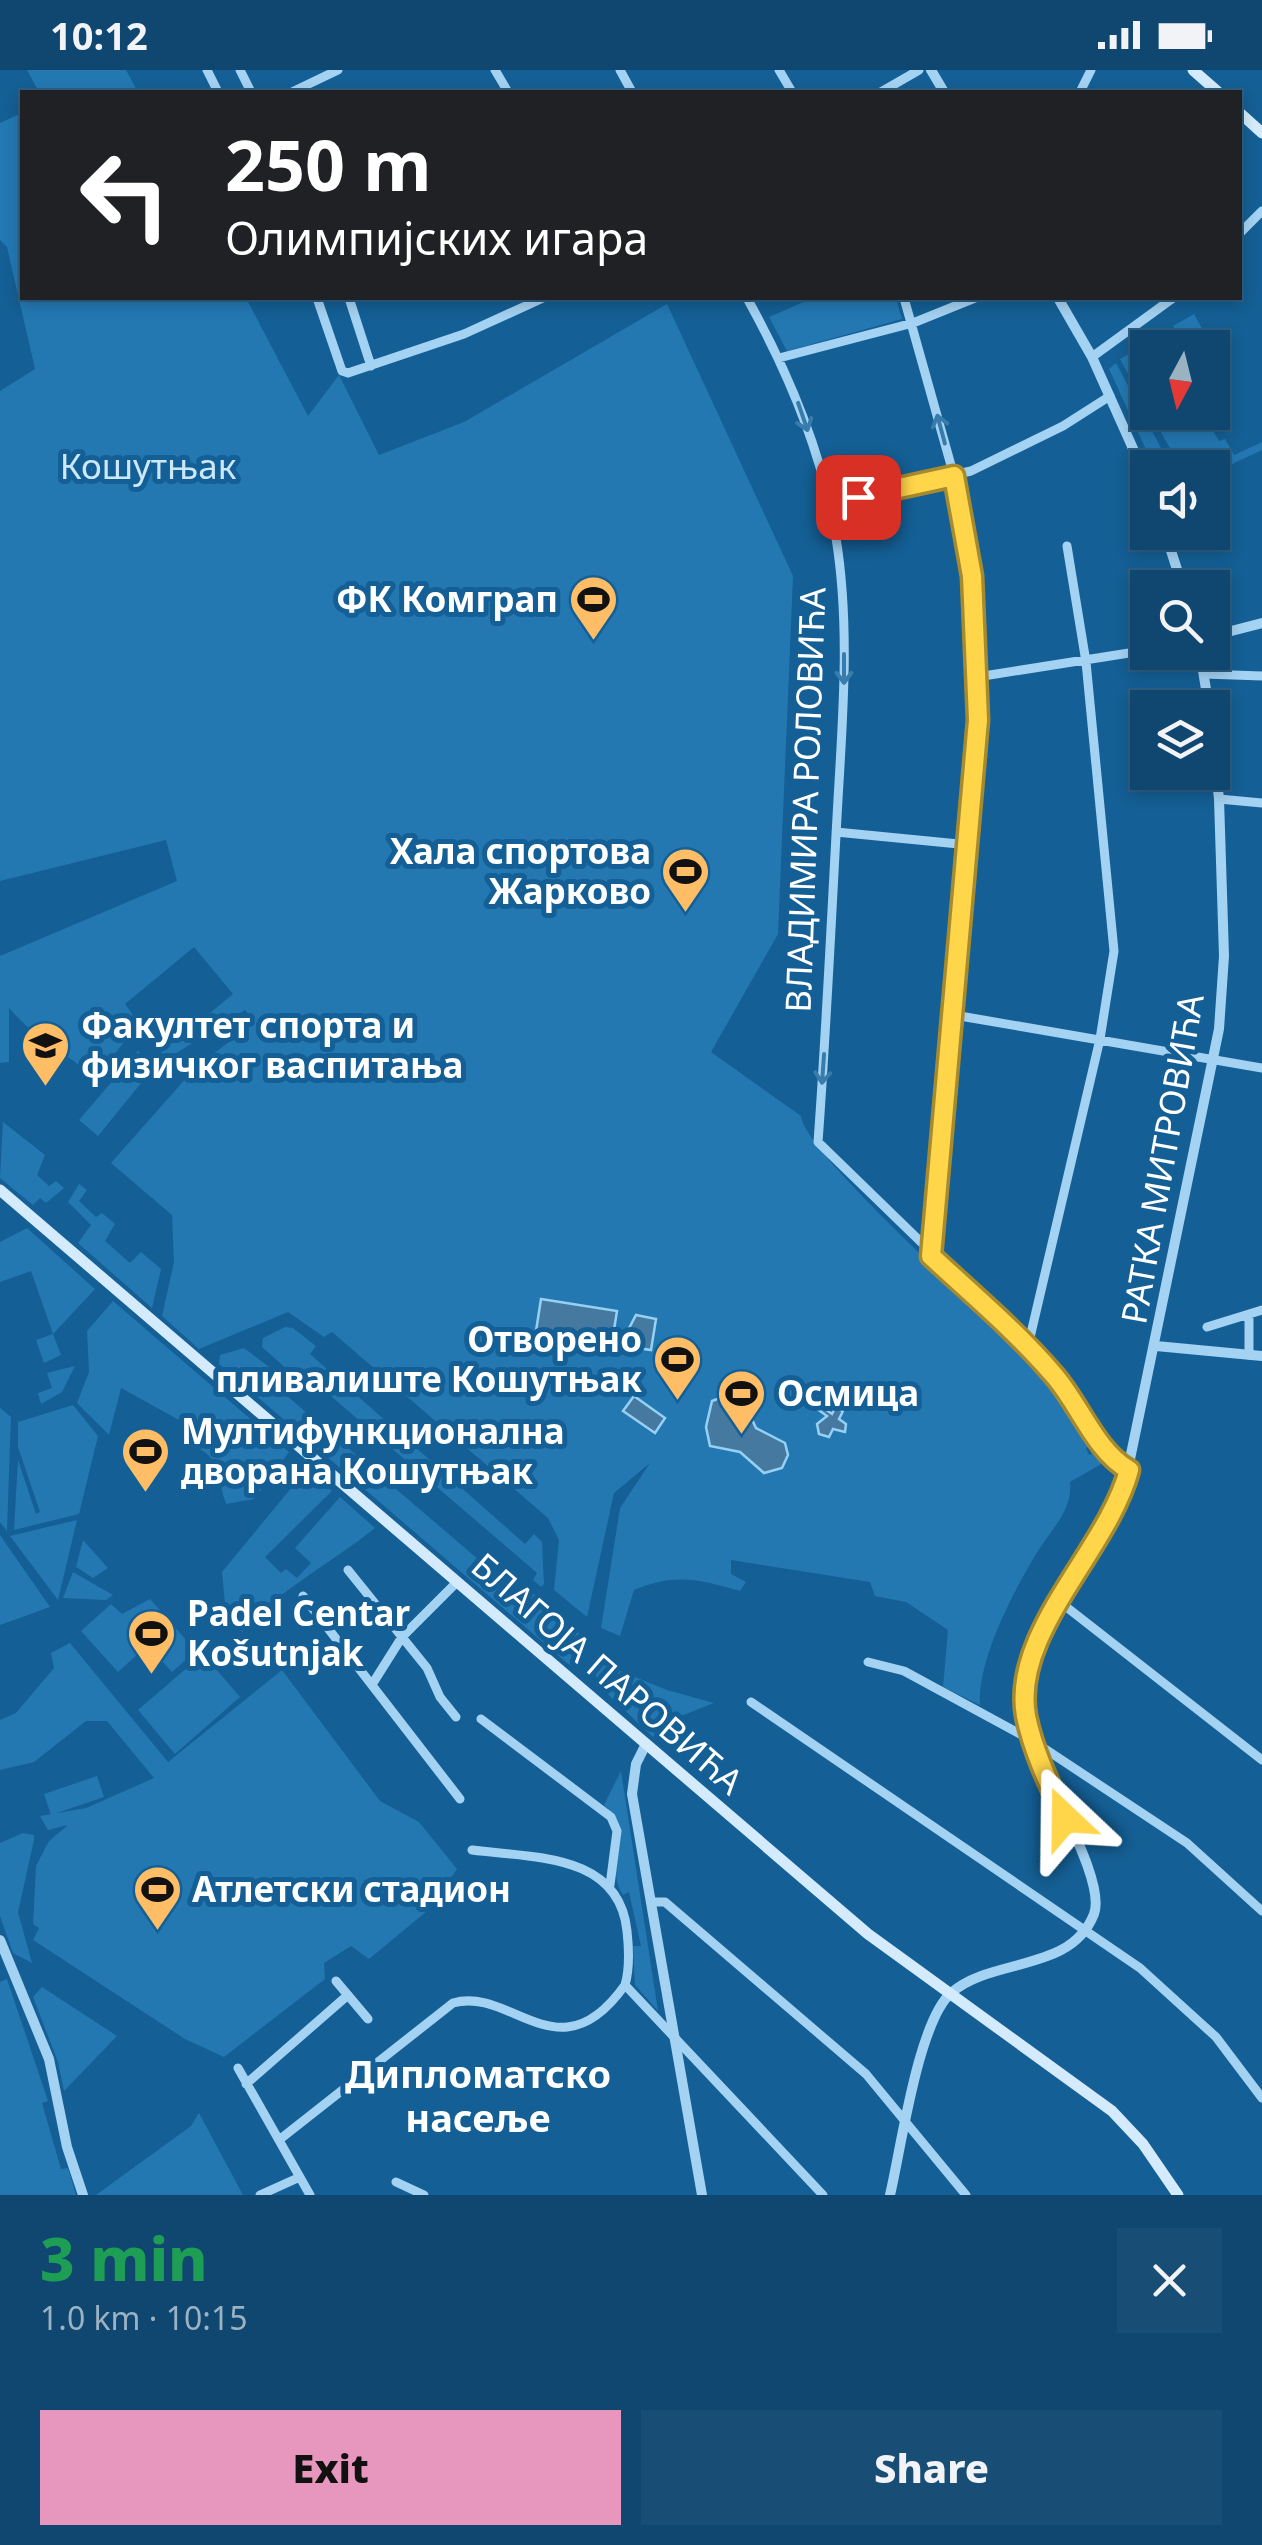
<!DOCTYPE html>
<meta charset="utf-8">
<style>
:root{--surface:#0f4770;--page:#184e75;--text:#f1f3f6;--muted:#9bb2c3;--line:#2f5f83;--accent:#e797bd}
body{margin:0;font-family:"Noto Sans",sans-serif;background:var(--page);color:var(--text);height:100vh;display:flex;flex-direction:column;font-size:38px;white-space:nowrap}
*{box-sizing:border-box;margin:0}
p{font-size:32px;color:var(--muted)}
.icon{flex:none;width:55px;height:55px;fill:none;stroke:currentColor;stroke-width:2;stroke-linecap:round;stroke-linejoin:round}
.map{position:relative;height:2125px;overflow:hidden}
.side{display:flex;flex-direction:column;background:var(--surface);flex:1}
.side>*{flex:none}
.banner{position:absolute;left:20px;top:20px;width:1222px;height:210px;border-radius:0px;box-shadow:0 5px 15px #0003,0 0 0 2px var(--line);background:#202124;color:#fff;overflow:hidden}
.needle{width:65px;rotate:187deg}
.controls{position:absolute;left:1130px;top:260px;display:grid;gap:20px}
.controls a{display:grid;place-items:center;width:100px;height:100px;border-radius:0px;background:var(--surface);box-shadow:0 5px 15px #0003,0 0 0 2px var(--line);font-size:50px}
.pin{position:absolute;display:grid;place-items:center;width:85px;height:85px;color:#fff;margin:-42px;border-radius:20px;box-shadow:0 5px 15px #0006}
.me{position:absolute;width:110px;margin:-55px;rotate:337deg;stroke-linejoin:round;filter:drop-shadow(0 0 8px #0008)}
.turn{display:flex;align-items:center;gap:35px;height:210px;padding:0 40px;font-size:45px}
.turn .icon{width:130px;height:130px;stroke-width:2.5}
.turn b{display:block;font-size:70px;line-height:85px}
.round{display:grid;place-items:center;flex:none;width:105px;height:105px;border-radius:0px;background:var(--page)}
.head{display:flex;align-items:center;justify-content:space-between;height:170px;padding:0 40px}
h1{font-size:60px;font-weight:800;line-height:75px;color:#1e9e55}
.primary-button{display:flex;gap:20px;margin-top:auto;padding:20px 40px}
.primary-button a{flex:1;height:115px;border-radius:0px;background:var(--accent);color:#111;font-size:40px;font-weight:800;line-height:115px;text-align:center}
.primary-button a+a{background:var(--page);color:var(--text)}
.status{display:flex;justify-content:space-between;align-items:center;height:70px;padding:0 50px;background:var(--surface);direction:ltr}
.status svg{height:28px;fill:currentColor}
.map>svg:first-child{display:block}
.green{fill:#2378b2}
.water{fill:#45799f;stroke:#96d0f5;stroke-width:2.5}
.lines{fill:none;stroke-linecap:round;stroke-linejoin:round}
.minor{stroke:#a4d2f2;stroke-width:9}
.tertiary{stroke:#a4d2f2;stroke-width:10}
.secondary{stroke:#d3ebfc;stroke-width:11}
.oneway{stroke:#387cac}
.route-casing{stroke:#a68a30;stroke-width:25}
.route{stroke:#ffd54a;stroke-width:18}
.labels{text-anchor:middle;stroke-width:10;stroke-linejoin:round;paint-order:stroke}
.park-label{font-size:35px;fill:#cce9fc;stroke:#145f95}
.poi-label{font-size:35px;font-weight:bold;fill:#fff;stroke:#145f95;text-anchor:start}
.street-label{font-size:35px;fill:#fff;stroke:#145f95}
.neighbourhood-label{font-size:38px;font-weight:bold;fill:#fff;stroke:#145f95}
</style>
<div class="status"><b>10:12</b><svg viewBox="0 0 49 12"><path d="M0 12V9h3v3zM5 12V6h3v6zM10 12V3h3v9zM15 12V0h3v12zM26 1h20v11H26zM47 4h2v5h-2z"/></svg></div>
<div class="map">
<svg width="1262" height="2125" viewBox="0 0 1262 2125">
<rect width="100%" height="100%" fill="#145f95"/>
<path class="green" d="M27,0H126L138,22H39Z
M22,43V228H246L308,346L339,305L379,385L464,352L667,234L793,506L778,864L711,982L801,1046C805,1088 1025,1275 1065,1330C1076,1344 1084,1361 1093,1376L1086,1378L1089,1385L1095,1383L1103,1393L1070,1412C1073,1439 1052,1459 1038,1481C1014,1520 977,1590 980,1635L943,1617L948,1560L906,1532L875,1526L870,1512L731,1490V1504L746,1512L740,1521C699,1509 674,1503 634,1520L620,1566L601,1558L620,1438L650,1393L614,1423L587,1547L554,1520L559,1470L548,1448L332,1262L324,1267L288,1242L199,1279L162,1246L174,1192L172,1145L111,1093L195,998L247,958L244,952L251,947L245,940L167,989L146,964L163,948L181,967L233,924L194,877L125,934L133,945L126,951L134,960L95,1008C68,984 33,967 9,938V992L0,993V886L177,811L166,770L0,811V321L35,299L7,177L0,170V53Z
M813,228H896L902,249L787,281L769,247Z
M1194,244L1219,290L1213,294L1212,278L1185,277L1173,256Z
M1160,266L1166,277L1148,278L1147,339L1120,289Z
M1116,293L1171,397H1154L1109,299Z
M1150,343H1203L1219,371L1225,369L1234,385L1262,372V380L1213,403L1212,398L1177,397L1190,389L1179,394Z
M138,981L155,996L98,1066L79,1050Z
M3,1052L45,1085L37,1105L49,1116L56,1111L64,1118L46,1133L40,1128L33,1135L0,1108Z
M79,1114L87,1120L79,1131L96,1147L102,1143L115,1154L105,1171L130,1193L141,1182L161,1199L152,1238L78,1173L91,1155L68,1132Z
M27,1158L95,1219L53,1264L61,1285L44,1293L36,1270L53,1264L31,1201L0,1212V1172Z
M113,1231L289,1382L254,1429L226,1434C216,1406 222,1387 193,1376L201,1374L197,1353L188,1355L121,1318L109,1365L77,1333L89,1302L87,1261Z
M285,1257L293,1258L316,1276L310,1284L525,1474L534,1464L542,1472L544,1514L541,1517L533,1510L537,1503L304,1303L298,1309L262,1277L263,1268Z
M244,1278L293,1315L286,1325L520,1525L527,1518L582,1566V1594L576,1598L567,1593L219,1294L220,1285Z
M75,1296L62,1322L41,1334L38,1323L52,1318L47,1303Z
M73,1335L98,1366L79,1444L14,1460L18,1390L36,1444L40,1442L18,1377V1352Z
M0,1338L11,1347L7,1461L0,1452Z
M306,1400L332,1421L265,1487L281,1503L286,1499L297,1508L311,1493L295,1478L340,1427L375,1458C334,1491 273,1524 242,1562L226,1544L222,1502Z
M77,1450L58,1530L10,1466Z
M0,1465L50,1537L0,1555Z
M83,1470L108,1498L93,1508L76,1497Z
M73,1502L113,1525L106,1530L63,1528Z
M150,1529L196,1581L172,1602L141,1569L133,1577L139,1583L118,1602L81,1561L111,1534L122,1544Z
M70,1573L168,1692L282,1600L380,1731L419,1752L457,1799L427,1841L369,1889L351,1876L324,1893L325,1909L224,1987L185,1969L33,1870L39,1858L33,1854L36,1796L49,1771L68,1755L48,1760L40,1746L86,1738L154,1708L107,1651H86L34,1692L0,1700V1650L16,1643L54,1598L51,1583Z
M203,1584L240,1627L175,1684L138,1640Z
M593,1590L667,1620L714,1633L666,1652L653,1667L598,1615Z
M621,1701L658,1941L635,1915L633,1876H641L629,1822L623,1825C604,1798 634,1761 604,1735Z
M97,1706L104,1727L51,1745L44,1724Z
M23,1763L34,1765V1770L18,1842L32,1893L13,1883L0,1846V1773Z
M7,1909L48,2031L42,2033L61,2099L68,2098L76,2125H0V1912Z
M42,1917L117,1966L64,2021L58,1992L33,1927Z
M199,2043L243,2125H96L191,2056Z"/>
<path class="water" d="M541,1229L617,1241L612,1272L536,1261Z
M636,1245L656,1249L651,1280L631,1277L625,1266Z
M634,1326L665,1348L655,1363L623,1341Z
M720,1328L744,1332L756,1358L785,1373L788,1385L782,1398L764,1403L740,1382L710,1376L706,1357L712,1331Z
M818,1334L832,1344L835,1338L843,1341L839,1349L846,1354L845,1362L833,1359L829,1367L819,1364L817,1354L827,1346L816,1338Z"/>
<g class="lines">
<path class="minor" d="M207,0L218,22
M240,0L251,22
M495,0L508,22
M620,0L632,22
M779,0L792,22
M292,22L338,0
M881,22L919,0
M1080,22L1091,0
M1240,163L1262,141
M317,228L342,301L348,303L464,264L543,228
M349,228L371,296
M747,228C788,302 823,383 836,468C851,560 842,655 837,747C831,856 826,964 818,1072L1028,1276L1069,1322L1109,1384L1129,1400
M904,228L954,406L976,553L973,741L931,1186
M1092,287L1173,228
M779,288L913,253L975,228
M829,433L971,401L1063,356L1110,326
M1204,604L1262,606
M977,607L1148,580
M1219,729L1262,733
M836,762L969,775
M954,945L1262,998
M1207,1257L1262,1240
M1028,1276L1100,969L1114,881L1086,592L1067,476
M1249,1285V1244
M348,1500L427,1598L440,1627L456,1647
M303,1526L460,1729
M1060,1532L1262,1690
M868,1592L904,1601L1033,1671L1187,1773L1262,1841
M373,1613L402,1567L457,1512
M751,1632L1140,1898L1216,1967L1262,2028
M481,1649L611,1747L617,1761L610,1815
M651,1832H665L866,2004L966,2125
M336,1911L368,1949
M625,1915L823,2125
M238,1998L310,2125
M246,2014L348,1925
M279,2070L453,1933C512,1916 559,2008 625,1915C630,1898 629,1879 627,1861C619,1783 533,1788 472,1780
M396,2112L424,2125
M260,2125L300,2107"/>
<path class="tertiary" d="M931,0L944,22
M1058,228L1092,287L1148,412
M1165,462L1183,518
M1212,566L1262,553
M1200,582L1209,638
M1156,1276L1262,1286
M646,1674L636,1694L632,1724L702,2125
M0,1870L49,1989L67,2077L83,2125
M890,2125C901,2079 918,1952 951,1923C992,1887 1071,1903 1094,1844C1108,1807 1033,1694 1026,1645C1013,1559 1099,1493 1124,1418L1219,959L1224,886L1219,729L1212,664"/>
<path class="secondary" d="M1193,0L1218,22
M1240,43L1262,63
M0,1120L868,1864L1112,2041L1143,2074L1178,2125"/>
</g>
<defs><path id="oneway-shaft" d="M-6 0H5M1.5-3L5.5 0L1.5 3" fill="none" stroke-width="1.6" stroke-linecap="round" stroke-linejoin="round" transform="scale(2.5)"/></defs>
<g class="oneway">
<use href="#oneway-shaft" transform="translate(803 347) rotate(71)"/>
<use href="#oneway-shaft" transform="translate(941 359) rotate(-105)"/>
<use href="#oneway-shaft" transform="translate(844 599) rotate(90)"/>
<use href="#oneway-shaft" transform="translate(823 999) rotate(94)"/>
</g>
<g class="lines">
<defs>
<path id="route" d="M858,427L954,406L972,506L978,650L931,1186C973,1225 1016,1261 1053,1304C1079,1333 1095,1381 1129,1400C1108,1480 1011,1562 1026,1646C1033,1681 1050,1716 1065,1748"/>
</defs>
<use href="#route" class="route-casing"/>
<use href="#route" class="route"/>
</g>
<defs>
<symbol id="stadium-pin" viewBox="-11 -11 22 30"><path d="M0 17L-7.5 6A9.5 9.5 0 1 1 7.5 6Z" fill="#ffbd65" stroke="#145f95"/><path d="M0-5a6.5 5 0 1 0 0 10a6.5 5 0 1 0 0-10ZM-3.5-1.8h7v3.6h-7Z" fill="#111"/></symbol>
<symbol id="university-pin" viewBox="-11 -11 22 30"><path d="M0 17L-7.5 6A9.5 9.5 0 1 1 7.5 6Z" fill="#ffbd65" stroke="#145f95"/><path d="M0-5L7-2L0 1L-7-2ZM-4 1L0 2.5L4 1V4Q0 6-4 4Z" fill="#111"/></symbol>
</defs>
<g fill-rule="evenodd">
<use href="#stadium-pin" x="566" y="502" width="55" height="75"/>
<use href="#stadium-pin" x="658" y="774" width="55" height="75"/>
<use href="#university-pin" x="18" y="948" width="55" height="75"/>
<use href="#stadium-pin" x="650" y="1262" width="55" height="75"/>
<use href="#stadium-pin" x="714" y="1296" width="55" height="75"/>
<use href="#stadium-pin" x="118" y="1354" width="55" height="75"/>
<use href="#stadium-pin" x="124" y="1536" width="55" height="75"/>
<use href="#stadium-pin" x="130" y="1792" width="55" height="75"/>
</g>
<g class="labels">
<g class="park-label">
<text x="148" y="409">Кошутњак</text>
</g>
<g class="poi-label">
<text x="558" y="542" text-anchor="end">ФК Комграп</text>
<text x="651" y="794" text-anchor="end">Хала спортова<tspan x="651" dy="40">Жарково</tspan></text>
<text x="81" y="968">Факултет спорта и<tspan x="81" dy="40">физичког васпитања</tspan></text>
<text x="642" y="1282" text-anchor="end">Отворено<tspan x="642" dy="40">пливалиште Кошутњак</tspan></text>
<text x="777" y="1336">Осмица</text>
<text x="181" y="1374">Мултифункционална<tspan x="181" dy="40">дворана Кошутњак</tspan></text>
<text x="187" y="1556">Padel Centar<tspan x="187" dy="40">Košutnjak</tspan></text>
<text x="192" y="1832">Атлетски стадион</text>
</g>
<g class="street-label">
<text transform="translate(806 730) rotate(-88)" y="12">ВЛАДИМИРА РОЛОВИЋА</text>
<text transform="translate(1163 1089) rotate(-80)" y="12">РАТКА МИТРОВИЋА</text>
<text transform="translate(607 1604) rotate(41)" y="12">БЛАГОЈА ПАРОВИЋА</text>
</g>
<g class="neighbourhood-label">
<text x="478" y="2018">Дипломатско<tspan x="478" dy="44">насеље</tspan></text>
</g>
</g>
</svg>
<div class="controls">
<a><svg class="needle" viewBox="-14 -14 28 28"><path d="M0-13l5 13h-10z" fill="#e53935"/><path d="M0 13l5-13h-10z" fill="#9bb2c3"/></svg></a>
<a><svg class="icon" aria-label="sound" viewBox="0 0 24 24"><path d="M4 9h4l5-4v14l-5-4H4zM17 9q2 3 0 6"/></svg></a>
<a><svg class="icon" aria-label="search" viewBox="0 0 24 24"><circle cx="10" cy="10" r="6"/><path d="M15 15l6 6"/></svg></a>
<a><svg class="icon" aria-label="layers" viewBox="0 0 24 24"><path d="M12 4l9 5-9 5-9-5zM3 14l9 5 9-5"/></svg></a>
</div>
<div class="pin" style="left:858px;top:427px;background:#d93025"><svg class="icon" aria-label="arrive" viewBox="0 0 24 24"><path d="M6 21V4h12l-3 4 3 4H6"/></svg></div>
<svg class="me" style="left:1065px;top:1748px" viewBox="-20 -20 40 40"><path d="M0-17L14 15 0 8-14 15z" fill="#ffd54a" stroke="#fff" stroke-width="4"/></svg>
<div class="banner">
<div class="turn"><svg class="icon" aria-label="left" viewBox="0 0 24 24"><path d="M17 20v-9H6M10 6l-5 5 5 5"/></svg><div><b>250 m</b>Олимпијских игара</div></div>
</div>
</div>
<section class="side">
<div class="head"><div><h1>3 min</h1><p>1.0 km · 10:15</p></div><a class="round"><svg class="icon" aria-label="close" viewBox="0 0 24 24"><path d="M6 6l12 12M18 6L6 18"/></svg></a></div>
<div class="primary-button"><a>Exit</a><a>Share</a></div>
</section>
